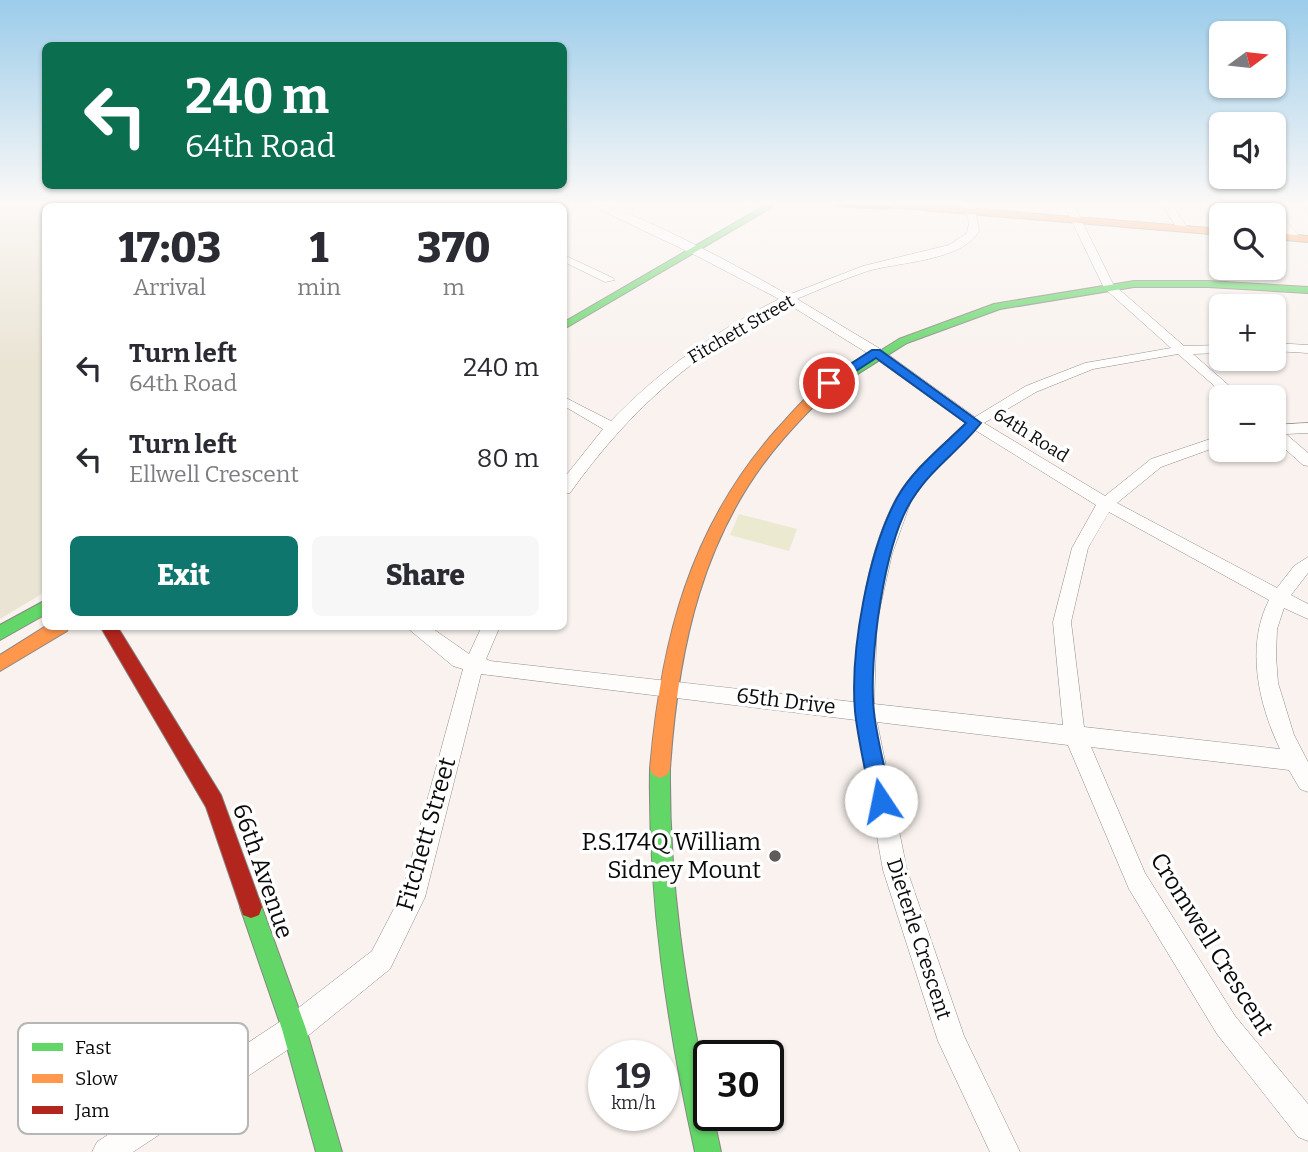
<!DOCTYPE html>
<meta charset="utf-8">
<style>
:root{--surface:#fff;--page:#f7f7f7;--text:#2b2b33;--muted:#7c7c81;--accent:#0f766e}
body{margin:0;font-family:Bitter,serif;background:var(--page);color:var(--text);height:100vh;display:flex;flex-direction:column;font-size:26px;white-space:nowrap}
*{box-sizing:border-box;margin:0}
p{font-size:23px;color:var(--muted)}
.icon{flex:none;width:38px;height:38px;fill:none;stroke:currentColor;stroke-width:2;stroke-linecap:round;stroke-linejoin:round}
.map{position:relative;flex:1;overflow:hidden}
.details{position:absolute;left:42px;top:203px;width:525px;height:427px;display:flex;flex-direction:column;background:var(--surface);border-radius:10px;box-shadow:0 2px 5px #0004}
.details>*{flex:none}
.hud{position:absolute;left:42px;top:42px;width:525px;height:147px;border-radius:10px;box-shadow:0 2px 5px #0004;background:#0b6e4f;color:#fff;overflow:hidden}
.needle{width:46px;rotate:75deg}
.controls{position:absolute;left:1209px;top:21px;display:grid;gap:14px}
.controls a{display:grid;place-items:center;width:77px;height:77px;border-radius:10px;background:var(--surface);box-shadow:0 2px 5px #0004;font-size:35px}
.speed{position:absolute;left:588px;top:1040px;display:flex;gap:14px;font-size:35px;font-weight:700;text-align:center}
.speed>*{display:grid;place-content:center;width:91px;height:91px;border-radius:50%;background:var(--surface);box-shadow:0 2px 5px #0004;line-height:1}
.speed small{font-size:18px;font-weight:400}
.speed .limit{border:4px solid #111;border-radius:10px;background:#fff;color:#111}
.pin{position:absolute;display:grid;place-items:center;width:60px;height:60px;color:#fff;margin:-30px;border:4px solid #fff;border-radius:50%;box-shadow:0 2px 7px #0007}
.me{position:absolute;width:77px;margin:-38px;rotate:349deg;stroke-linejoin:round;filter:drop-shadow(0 0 5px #0008)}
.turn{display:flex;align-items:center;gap:24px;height:147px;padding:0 28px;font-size:32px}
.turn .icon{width:91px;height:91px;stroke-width:2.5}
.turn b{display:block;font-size:49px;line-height:60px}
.eta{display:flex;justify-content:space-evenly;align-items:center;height:119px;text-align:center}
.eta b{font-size:42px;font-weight:800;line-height:49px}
.action{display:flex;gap:14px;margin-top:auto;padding:14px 28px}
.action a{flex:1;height:80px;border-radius:10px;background:var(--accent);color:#fff;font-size:28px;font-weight:800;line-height:80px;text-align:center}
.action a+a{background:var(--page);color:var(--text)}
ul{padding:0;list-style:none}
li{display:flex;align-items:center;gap:21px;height:91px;padding:0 28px}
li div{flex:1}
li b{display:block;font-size:26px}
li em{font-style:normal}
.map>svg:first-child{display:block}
.green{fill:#ebead0}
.cemetery{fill:#e9e4d4}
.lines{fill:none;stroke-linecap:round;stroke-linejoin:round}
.street-casing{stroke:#928e8d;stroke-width:1}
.fast-casing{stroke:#888583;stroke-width:2}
.slow-casing{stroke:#888583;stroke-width:2}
.jam-casing{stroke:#888583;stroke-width:2}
.street{fill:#fefdfc;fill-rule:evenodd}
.fast{fill:#63d668;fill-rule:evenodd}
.slow{fill:#ff974d;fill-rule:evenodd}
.jam{fill:#b3261e;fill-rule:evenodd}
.route{fill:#1a73e8;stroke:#114b97;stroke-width:2}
.poi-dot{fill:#5e5b5a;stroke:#fff;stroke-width:2.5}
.labels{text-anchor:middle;stroke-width:7;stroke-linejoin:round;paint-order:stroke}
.far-street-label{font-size:18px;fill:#0a0a0a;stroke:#fff}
.street-label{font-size:21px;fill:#0a0a0a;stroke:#fff}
.near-street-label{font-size:24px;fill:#0a0a0a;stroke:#fff}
.near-poi-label{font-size:24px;fill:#0a0a0a;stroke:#fff;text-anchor:end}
.key{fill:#fff;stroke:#b6b6b6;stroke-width:2}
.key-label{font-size:19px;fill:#0a0a0a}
</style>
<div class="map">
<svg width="1308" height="1152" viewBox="0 0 1308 1152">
<rect width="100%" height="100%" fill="#f9f2ee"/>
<path class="green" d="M739,514L797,529L789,551L730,535Z"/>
<path class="cemetery" d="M0,203H314L320,206H46L45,592L0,619Z"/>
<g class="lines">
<defs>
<path id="street" d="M322,203H334L338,206H326Z
M375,203H390L384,206H370Z
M510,203H524L518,206H505Z
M586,203C621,201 752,274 788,295L863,266L949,245L967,233L969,223L964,203H974L979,231C963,261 898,262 868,271C844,279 820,289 797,299L882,350L975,417L1026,386L1085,363L1171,348L1104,288L1063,203H1073L1113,284L1184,346L1222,345V353L1193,354L1242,397H1227L1178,354L1093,369L1036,392L984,423L1105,496L1151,459L1222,435V445L1161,467L1117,503L1277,588L1294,566L1308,557V573L1291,595L1308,604V619L1284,608L1277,629L1276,656L1278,683L1294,735L1308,762V792L1300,789L1289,770L1091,747L1145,873L1235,1016L1308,1104V1141L1298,1137L1217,1034L1129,889L1068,745L877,722L907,870L964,1036L1020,1152H990L938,1041L883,870L856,720L481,674L425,897L390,969L304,1039L133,1152H92L97,1142L284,1019L372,951L402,893L463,669L453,666L405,626H429L469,654L482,626H500L486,659L490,661L854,702C858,632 863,561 896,498C912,469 942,446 965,423L872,356L788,304C698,349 628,411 570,493L564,494V478L603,429L564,406V397L611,421C660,370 716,331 779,299L697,256ZM975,430L1096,505L1072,548L1053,622L1063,725L874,704L877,621L892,554L911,501L928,478ZM1109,512L1269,600C1245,647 1259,705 1280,749L1084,727L1071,622L1088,548Z
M726,203H739L746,207L741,210Z
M1161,203H1171L1188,229L1187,231H1179Z
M1260,203H1270L1299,236V240H1291L1274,220V215H1270Z
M564,255L613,278L615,280L605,282L564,262Z
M1274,343L1308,345V353L1274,351Z
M1308,423V433L1286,434L1308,453V466L1303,465L1274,439V425Z"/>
<path id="fast" d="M769,203H779L564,329V322Z
M1134,281H1208L1308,287V293L1208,287H1134L1000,309L907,343L837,387L833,388L827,384L899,339L994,304Z
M46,600V614L0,640V625Z
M660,760L667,763L670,769C669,881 685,989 709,1098V1115H713L721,1152H695C667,1025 648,899 650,769L653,763Z
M251,896L259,899L306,1029L342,1152H316L282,1029L240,907L243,899Z"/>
<path id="slow" d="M871,203H904L1222,229V235L875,206Z
M1274,233L1308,236V242L1274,239Z
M833,380L837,381V387C817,401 800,420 784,438C702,532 678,648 670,769L667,775L660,778L653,775L650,769C661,641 689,528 777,429C792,413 812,387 833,380Z
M46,626H69L67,631L0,671V655Z"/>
<path id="jam" d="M830,203H876L891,206L887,209L834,206Z
M100,626H117L221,795L262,907L259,915L251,918L243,915L206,807Z"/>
</defs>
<use href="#street" class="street-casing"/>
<use href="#fast" class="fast-casing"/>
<use href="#slow" class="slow-casing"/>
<use href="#jam" class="jam-casing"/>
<use href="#street" class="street"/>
<use href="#fast" class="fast"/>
<use href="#slow" class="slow"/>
<use href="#jam" class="jam"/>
</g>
<linearGradient id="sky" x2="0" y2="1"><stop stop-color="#9bccea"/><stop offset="0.56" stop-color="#fcf9f7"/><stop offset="1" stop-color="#fcf9f7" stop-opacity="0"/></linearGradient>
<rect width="1308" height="364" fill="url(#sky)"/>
<path class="route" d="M872,350H880L981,423C960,450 931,469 913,498C884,541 868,661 874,712C877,741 886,772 892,801L889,808L881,811L874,808L871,801C866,771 858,741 855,711C850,651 868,551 897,498C913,469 943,446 966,423L876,358L833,386H824V381Z"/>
<circle class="poi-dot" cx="775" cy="856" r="7"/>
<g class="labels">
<g class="far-street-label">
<text transform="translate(741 329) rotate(-30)" y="6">Fitchett Street</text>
<text transform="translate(1031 435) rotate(32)" y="6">64th Road</text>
</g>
<g class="street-label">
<text transform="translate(786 701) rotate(7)" y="7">65th Drive</text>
<text transform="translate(919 939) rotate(72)" y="7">Dieterle Crescent</text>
</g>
<g class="near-street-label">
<text transform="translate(426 834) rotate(-74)" y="8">Fitchett Street</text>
<text transform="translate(263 871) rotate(71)" y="8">66th Avenue</text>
<text transform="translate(1212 944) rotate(58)" y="8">Cromwell Crescent</text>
</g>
<g class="near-poi-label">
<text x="761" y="850">P.S.174Q William<tspan x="761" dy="28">Sidney Mount</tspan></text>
</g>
</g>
<rect x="18" y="1023" width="230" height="111" rx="10" class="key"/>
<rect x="32" y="1043" width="31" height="8" fill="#63d668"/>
<rect x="32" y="1074" width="31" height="9" fill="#ff974d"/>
<rect x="32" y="1106" width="31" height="8" fill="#b3261e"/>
<g class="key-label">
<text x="75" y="1054">Fast</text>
<text x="75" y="1085">Slow</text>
<text x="75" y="1117">Jam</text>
</g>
</svg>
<div class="controls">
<a><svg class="needle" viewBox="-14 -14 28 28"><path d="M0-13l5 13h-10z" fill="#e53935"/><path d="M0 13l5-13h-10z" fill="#7c7c81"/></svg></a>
<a><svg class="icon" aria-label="sound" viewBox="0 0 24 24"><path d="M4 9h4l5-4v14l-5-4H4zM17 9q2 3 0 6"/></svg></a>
<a><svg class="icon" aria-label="search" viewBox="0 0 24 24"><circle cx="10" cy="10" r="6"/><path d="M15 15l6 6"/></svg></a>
<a>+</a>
<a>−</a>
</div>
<div class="speed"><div>19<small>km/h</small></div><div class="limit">30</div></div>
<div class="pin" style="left:829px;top:383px;background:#d93025"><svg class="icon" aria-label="arrive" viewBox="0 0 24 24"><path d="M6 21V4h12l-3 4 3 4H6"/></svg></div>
<svg class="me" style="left:881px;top:801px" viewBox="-20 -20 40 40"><circle r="19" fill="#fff"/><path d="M0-13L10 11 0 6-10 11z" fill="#1a73e8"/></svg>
<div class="hud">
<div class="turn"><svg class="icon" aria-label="left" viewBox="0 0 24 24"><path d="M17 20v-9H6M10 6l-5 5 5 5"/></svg><div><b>240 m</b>64th Road</div></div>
</div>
<section class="details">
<div class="eta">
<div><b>17:03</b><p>Arrival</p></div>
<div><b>1</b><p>min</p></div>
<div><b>370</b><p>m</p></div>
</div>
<ul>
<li><svg class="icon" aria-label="left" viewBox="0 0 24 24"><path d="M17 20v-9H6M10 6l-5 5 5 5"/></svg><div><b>Turn left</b><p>64th Road</p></div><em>240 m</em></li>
<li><svg class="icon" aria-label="left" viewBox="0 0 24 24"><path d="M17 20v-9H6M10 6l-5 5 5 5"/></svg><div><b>Turn left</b><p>Ellwell Crescent</p></div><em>80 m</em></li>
</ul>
<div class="action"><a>Exit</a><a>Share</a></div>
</section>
</div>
